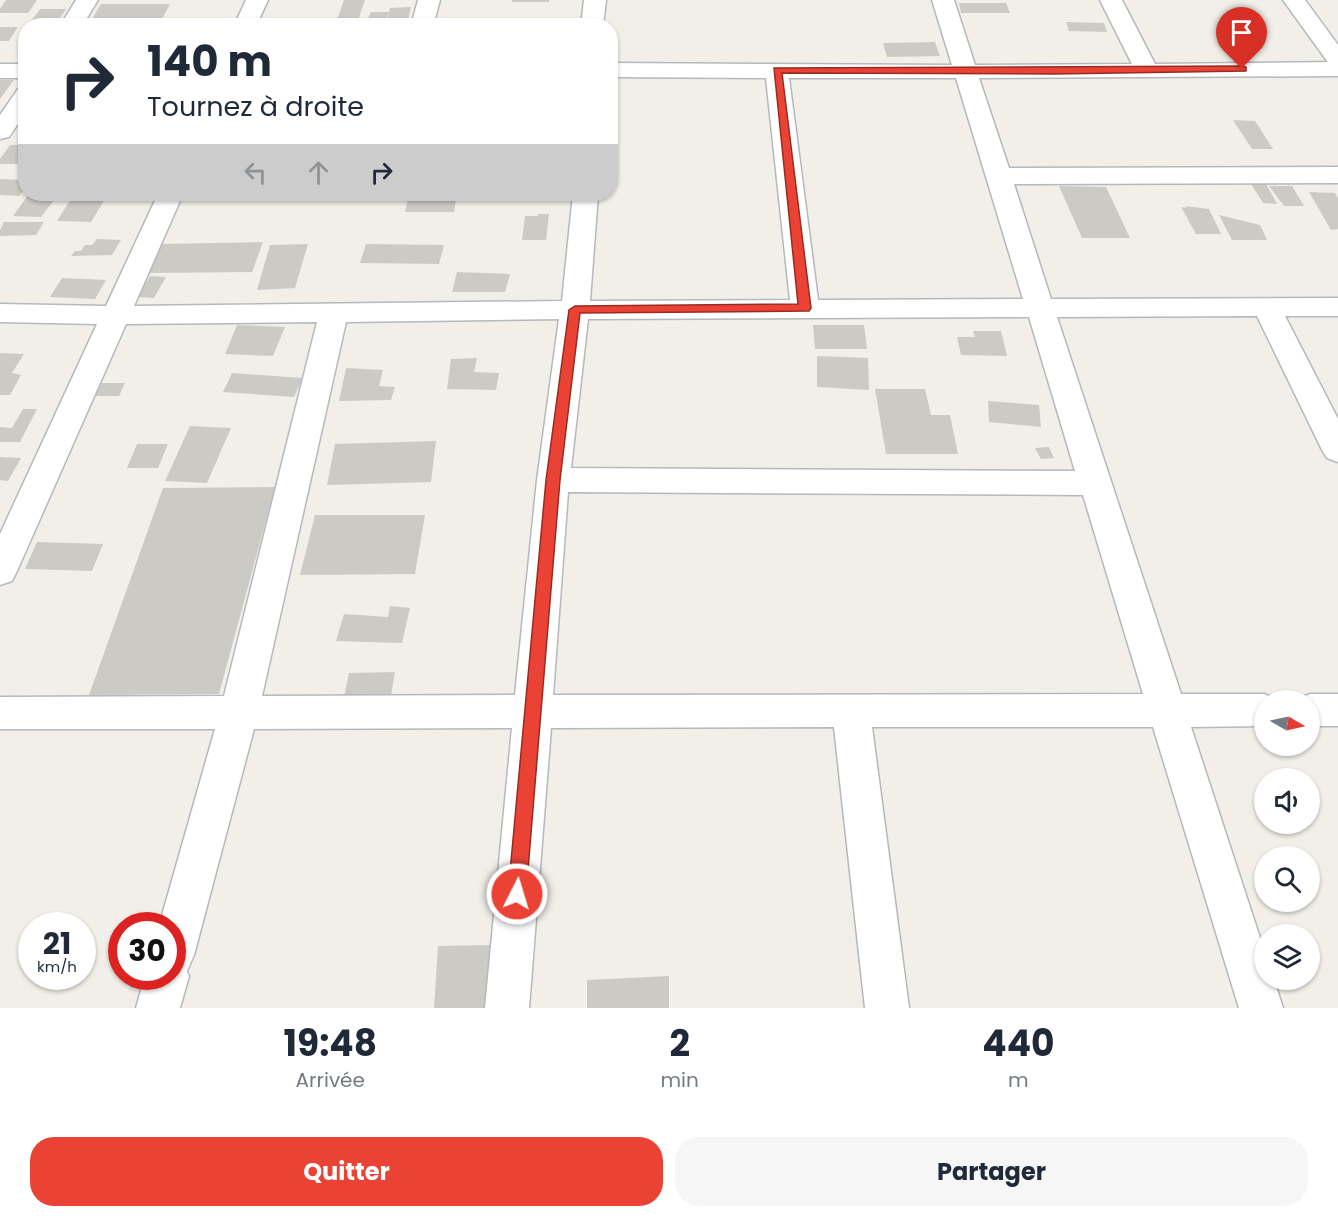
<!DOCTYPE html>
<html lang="fr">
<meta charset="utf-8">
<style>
:root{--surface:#fff;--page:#f6f6f7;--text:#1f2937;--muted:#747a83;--accent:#ea4335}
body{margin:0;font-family:Poppins,sans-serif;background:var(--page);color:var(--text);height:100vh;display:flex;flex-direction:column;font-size:22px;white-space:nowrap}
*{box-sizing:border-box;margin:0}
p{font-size:20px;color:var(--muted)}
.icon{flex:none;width:33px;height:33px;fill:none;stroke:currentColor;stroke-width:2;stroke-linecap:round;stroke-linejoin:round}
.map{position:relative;height:1008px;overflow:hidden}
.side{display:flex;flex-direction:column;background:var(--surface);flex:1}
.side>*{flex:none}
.top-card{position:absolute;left:18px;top:18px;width:600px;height:183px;border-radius:24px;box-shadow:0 2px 4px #0004;background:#fff;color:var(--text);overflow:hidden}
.needle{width:39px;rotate:99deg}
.buttons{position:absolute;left:1254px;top:690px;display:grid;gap:12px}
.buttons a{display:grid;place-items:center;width:66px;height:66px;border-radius:50%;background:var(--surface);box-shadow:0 2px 4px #0004;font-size:30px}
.speed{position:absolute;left:18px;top:912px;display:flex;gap:12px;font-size:30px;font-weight:700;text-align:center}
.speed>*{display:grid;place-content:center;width:78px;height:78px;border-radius:50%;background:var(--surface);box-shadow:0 2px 4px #0004;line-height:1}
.speed small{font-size:15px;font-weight:400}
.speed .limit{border:9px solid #d22;background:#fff;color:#111}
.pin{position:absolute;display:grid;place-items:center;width:51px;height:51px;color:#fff;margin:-62px -26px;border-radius:50% 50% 50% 0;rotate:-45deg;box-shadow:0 0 6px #0007}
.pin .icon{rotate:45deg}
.me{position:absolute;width:66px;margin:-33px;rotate:5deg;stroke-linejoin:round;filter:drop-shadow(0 0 4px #0008)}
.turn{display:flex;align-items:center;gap:21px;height:126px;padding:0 30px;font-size:27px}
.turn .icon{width:78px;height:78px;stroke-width:2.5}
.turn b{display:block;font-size:42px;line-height:51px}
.lanes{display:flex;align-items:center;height:57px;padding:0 30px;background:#0003;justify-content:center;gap:30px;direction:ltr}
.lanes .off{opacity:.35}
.eta{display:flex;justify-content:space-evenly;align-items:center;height:102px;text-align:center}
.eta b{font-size:36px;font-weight:700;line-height:42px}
.button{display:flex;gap:12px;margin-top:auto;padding:12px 30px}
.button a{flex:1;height:69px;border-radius:24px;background:var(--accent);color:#fff;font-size:24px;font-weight:700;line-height:69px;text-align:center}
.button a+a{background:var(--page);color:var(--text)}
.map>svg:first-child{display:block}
.building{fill:#cccac5}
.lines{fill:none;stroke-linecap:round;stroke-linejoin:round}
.street-casing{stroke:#b5b8bc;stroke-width:3}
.secondary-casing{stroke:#b6babf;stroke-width:3}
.street{fill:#fff;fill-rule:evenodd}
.secondary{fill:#fff;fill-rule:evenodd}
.route{fill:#ea4335;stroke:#982c22;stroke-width:1.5}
</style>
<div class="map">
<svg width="1338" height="1008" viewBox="0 0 1338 1008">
<rect width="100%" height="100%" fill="#f1efe8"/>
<path class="building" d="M6,0H37L28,13H0V9Z
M344,0H365L358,20H337Z
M512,0H549V2H512Z
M959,3H1006L1010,13H961Z
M101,4H170L161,21H91Z
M411,7L408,20L387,21L390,8Z
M40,9H66L58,21H31Z
M371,12H389L385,22L367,21Z
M546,22V26H512V23Z
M1066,22L1104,23L1107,32L1069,31Z
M0,27H18L9,41H0Z
M935,42L940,56L887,57L883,43Z
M0,80H14L0,99Z
M1233,120L1255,121L1273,149H1252Z
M10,145H26V153L18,164H0V159Z
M0,179L26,180V188L19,196L0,195Z
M1264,180L1277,204L1263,203L1249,181Z
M1059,186L1106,187L1130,238H1082Z
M1269,186H1292L1304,206H1284Z
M1309,192L1335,193L1338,198V229L1331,230Z
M29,194H59L41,217L13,216Z
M74,194H108L91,222L57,221Z
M409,194H457L454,212H405Z
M1185,206L1209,209L1221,234H1196L1181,207L1188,208Z
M538,214H549L546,240H522L525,216H538Z
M1219,215L1260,225L1267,240H1232Z
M4,222H44L36,235L0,236V230Z
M97,239L121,240L112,255L71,256L75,251H81L85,245H92Z
M263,242L252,272L148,273L161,244Z
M308,244L295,288L257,290L270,245Z
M366,244L444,245L439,264L360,263Z
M457,272L510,274L505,292H452Z
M150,276L166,277L154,298L137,297Z
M62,278L106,280L95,299L50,297Z
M237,325L285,327L273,356L225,354Z
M813,325H864L867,349H815Z
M973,331H1001L1007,356L961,355L957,337H975Z
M0,353L24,354L12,373L21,375L10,395H0Z
M817,356L868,358L869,390L817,387Z
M477,358L474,372L499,373L496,390L447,389L451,359Z
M346,368L383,370L379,386L395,387L391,400L339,401Z
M232,373L303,378L294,397L223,392Z
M100,383H125L119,396H94Z
M875,389H925L931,415H950L958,454H886Z
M988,401L1039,405L1041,427L989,422Z
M23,409H37L20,442H0V427L12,428Z
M190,426L231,428L207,483L165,481Z
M436,441L431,482L327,485L335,444Z
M137,444H168L158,468H127Z
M1049,447L1054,458L1041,459L1035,448Z
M0,457L21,458L8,481L0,480Z
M275,487L219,694L89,695L163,488Z
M315,515H425L415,574L300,575Z
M37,542L103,544L92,571L25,569Z
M390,606L410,608L402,643L336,641L344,614L388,617Z
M395,672L391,696L344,697L349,673Z
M495,945L486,1008H434L438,946Z
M669,976V1008H587V980Z"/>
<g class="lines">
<defs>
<path id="street" d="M76,0H98L82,26H60Z
M246,0H268L256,26H234Z
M418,0H440L433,26H411Z
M584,0H606L603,26H581Z
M932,0H954L975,65L1132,64L1100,0H1122L1155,64L1338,62V76L979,78L1009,168L1338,167V183L1014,184L1051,299L1338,298V316H1285L1338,419V462L1327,458L1322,450L1257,316L1057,317L1181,694H1264L1278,700H1264V726L1191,727L1264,950V980H1274L1283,1008H1239L1153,727H872L909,1008H865L834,727L551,728L529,1008H485L512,728L254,729L194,955L187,971L189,976L180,1008H136L145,976H172V926H159L215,729H0V697L224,696L317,322L126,324L17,571L12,581L0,585V534L97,324L0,322V304L106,306L158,194H183L134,306L562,301L573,194H598L590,301L790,300L766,78L610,77V63L952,65ZM789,78H956L1023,299L818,300ZM1029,317L1075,471L571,468L588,319ZM559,319L537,480L515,695L262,696L346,322ZM568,492L1083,495L1143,694L553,695Z
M0,64H26V78H0Z
M26,87V112L9,137L0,139V115L18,89Z
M1310,694H1338V726H1310V700H1296Z"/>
<path id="secondary" d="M1283,0H1305L1338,45V67L1330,65Z"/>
</defs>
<use href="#street" class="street-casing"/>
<use href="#secondary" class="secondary-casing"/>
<use href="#street" class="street"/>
<use href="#secondary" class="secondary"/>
</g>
<path class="route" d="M1242,66L1246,67V71L1054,74L782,73L811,308L809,311L580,313L560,480L526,894L523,900L517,902L511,900L508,894L546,480L569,310L575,306L798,304L774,68Z"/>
</svg>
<div class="buttons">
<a><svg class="needle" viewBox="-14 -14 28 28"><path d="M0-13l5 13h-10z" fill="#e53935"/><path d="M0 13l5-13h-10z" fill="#747a83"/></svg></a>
<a><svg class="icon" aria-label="sound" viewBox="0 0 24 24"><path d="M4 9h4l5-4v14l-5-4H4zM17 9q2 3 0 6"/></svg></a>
<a><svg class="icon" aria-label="search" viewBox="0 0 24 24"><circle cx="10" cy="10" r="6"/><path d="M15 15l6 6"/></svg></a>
<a><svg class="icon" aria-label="layers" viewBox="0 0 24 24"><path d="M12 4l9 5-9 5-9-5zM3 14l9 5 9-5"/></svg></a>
</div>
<div class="speed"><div>21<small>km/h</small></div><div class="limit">30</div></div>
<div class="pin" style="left:1242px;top:69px;background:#d93025"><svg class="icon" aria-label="arrive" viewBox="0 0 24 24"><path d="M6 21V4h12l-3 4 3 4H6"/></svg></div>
<svg class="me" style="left:517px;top:894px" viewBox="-20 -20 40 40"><circle r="17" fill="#ea4335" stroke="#fff" stroke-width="3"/><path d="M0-11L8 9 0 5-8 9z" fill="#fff"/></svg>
<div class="top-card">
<div class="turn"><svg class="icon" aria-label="right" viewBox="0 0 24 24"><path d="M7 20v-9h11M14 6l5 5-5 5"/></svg><div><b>140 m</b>Tournez à droite</div></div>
<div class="lanes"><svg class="icon off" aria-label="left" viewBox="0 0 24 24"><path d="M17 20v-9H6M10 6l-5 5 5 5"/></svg><svg class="icon off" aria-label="ahead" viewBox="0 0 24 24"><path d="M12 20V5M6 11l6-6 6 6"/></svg><svg class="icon" aria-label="right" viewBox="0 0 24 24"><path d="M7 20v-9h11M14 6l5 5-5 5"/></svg></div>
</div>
</div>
<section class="side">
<div class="eta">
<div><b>19:48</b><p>Arrivée</p></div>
<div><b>2</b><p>min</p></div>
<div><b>440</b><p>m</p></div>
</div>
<div class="button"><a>Quitter</a><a>Partager</a></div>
</section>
